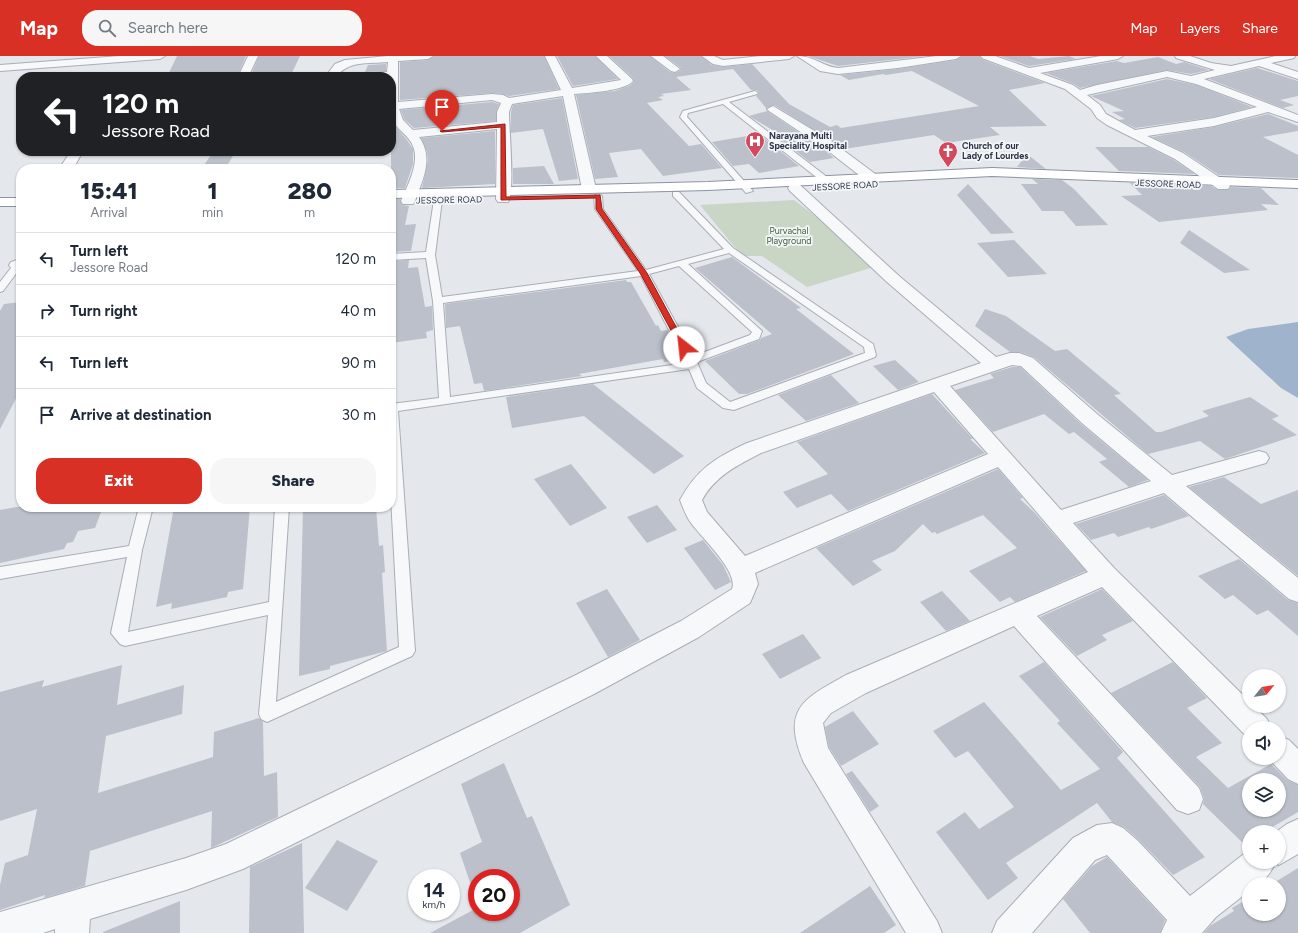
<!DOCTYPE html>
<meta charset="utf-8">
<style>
:root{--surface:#fff;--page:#f6f6f7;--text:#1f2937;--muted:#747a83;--line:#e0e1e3;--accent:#d93025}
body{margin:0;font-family:Figtree,sans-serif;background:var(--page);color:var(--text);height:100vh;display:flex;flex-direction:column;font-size:15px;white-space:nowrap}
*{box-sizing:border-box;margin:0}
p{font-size:13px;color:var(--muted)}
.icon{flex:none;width:22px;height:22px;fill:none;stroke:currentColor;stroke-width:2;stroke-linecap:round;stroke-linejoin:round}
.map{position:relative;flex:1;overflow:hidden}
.sheet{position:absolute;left:16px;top:108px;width:380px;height:348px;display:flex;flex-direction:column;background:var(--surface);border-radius:16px;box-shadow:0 1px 3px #0004}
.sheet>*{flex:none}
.banner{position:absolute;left:16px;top:16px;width:380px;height:84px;border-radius:16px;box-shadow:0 1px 3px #0004;background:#202124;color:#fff;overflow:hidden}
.needle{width:26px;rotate:60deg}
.tools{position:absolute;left:1242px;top:613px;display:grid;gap:8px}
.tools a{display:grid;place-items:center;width:44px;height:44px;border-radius:50%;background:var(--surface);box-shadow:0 1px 3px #0004;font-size:20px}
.speed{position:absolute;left:408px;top:813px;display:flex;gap:8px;font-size:20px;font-weight:700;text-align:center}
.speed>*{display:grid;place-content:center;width:52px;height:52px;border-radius:50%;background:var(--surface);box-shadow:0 1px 3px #0004;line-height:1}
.speed small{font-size:10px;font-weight:400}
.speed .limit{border:6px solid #d22;background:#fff;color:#111}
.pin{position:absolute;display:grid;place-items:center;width:34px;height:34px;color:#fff;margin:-41px -17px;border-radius:50% 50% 50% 0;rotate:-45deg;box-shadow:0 0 4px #0007}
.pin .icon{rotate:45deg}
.me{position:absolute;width:44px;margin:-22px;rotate:331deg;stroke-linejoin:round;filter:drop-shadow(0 0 3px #0008)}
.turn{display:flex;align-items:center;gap:14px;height:84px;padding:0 20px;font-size:18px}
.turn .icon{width:52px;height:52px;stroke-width:2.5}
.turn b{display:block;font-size:28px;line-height:34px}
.eta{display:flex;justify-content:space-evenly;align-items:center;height:68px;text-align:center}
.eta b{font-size:24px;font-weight:800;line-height:28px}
.action{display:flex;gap:8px;margin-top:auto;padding:8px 20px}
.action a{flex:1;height:46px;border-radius:16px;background:var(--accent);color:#fff;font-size:16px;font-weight:800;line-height:46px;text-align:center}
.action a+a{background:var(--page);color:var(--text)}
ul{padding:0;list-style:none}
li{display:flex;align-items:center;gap:12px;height:52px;padding:0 20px;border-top:1px solid var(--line)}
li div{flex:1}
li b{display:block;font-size:15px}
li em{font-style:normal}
header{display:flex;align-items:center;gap:24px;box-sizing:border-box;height:56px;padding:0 20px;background:var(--accent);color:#fff}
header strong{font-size:19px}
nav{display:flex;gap:22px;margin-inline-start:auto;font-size:14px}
.search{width:280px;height:36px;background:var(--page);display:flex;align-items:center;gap:10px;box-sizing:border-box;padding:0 14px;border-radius:16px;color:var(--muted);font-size:15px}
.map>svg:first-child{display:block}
.green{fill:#c9d6c5}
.water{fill:#9fb4cc}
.building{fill:#bbc0ca;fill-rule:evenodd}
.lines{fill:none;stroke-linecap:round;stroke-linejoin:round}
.lane-casing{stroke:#a9aeb7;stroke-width:2}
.street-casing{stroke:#a9aeb7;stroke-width:2}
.highway-casing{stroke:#8b94a3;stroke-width:2}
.lane{fill:#f7f8fa;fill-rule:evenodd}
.street{fill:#f7f8fa;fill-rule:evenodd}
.highway{fill:#fff;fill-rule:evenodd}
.route{fill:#d93025;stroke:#8d1f18}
.labels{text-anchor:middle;stroke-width:3.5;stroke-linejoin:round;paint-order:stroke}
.far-poi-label{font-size:9px;font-weight:bold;fill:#2b3445;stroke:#f4f6f9;text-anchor:start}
.far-street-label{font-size:9px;fill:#2b3445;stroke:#f4f6f9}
.far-park-label{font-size:9px;fill:#3f6138;stroke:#f4f6f9}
</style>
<header>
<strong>Map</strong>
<div class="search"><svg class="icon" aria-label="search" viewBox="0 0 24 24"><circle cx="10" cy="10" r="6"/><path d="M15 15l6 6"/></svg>Search here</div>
<nav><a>Map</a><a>Layers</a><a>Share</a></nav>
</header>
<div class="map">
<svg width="1298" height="877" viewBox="0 0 1298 877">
<rect width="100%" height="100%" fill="#e4e7ec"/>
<path class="green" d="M794,144L838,177L874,211L807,231L762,200H742L700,149Z"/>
<path class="water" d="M1298,266V342L1281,332L1226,281L1248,273Z"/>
<path class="building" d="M177,0H246L237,21H167Z
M259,0H300L290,21H250Z
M434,0H544L559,33L509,40L503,38L492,37L400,44V6L428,4Z
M557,0H595L618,23L573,30Z
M609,0H650L670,16L675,17L681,14V12L665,0H701L712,9L723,11L752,8L789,48L830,71L837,69L841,72L979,50L912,15L886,19L883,18L849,24L840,19L898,13L956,4L962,0H980L981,3L1045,27L1009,34L1047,70L990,71L1000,79L946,87L934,79L844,93L774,49L766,52L756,40L759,38V36L756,34H751L733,13L676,21L691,34L661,38L664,40L658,41L663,44L647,47L689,90L701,88L722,112L663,120L641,93L609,97L618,121L595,123L576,39L615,35L629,30L634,26L633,22Z
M808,0H925L838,10Z
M1000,0H1030L1038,3L1069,0L1076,3L1029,10Z
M1158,1L1176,8L1184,6L1209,14L1191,18L1167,14L1080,32L1074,28L1046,17L1117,5L1124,7Z
M386,8V15L365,16L368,9Z
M1257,12L1298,25V40L1280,44L1294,49L1283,52L1209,23Z
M1167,23L1196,29L1252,51L1214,61L1135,72L1119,64L1125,63L1112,56L1124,55L1091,40Z
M562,42L578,123L559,125L543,73L511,77V56L513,49Z
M492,46L499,48L496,56V65L414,72L404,63L401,54Z
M767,55L822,92L834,102L810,106L771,76L774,75L749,60Z
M1268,58L1298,70V75L1263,81L1298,99V122L1219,119L1184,96L1152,81L1214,71Z
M391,65L407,84L413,93V108L405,132H391Z
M495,75V128L422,132L428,105L427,96L421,82Z
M759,78L799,110L759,117L749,108L733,110L712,86Z
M1095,91H1148L1174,104L1195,118L1119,115Z
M214,95H236L225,113H201Z
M1027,98L1046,113L1017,111Z
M544,110L554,128H513V112Z
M1032,123L1062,124L1074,133L1108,169L1076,170L1063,155H1042L1021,128H1038Z
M1130,127L1211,130L1218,134H1228L1231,131L1261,132L1279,149L1261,148L1268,154L1159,166L1121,140L1142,139Z
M968,128L1014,177L991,178L957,139Z
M391,143H400L402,149L409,150L405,169L416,168L411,195L391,196Z
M1189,174L1250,214L1224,217L1180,187Z
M1014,184L1047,218L1008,221L977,187Z
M732,201L801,252L796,253L854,298L747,338H739L705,305L760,284L761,282L772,278L695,212Z
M409,204L408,212L418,211L425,251L432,250L433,274L426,276L427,282L391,287V205Z
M626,224L627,226H631L656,270L658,269L661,275L667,274L682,303L664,306L663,303L579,318L582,320L484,335L482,327L474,328L460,270L446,272L445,248Z
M21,246V333L0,373V255L4,248Z
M985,253L1006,260L1055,295L1067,293L1121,338L1114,339L1156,376H1161L1209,360L1202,355L1250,341L1279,360L1272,363L1297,379L1225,403L1200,385L1148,398L1034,301L1020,296H1010L975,270Z
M895,304L919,326L898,334L873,310Z
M1012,311H1020L1082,369L1148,424L1129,431L1099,406L1107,403L1074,376L1069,378L1044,358L993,376L955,334L994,322L990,318Z
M831,319L859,347L806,365L778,339Z
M593,328L684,400L654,418L584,360L512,372L506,341Z
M932,338L973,383H970L985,397L848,455L831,438L797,452L783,436L828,418L797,386Z
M571,408L607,452L570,470L534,423Z
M998,413L1023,442L1020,443L1034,456L1086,515L1015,546L1010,541L1000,546L969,515L1017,492L983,459L937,478L935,476L932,477L923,468L895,495L872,505L882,514L853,530L816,492Z
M1224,421L1261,448L1298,434V520L1189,431Z
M1164,439L1189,460L1151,473L1149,471L1118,481L1114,477L1091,484L1076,468Z
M657,449L677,474L647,487L627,461Z
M16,451H103L95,472L78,475L73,486L67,487L64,493L0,507V454Z
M174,451H250L243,533L228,536L227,541L171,553L172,547L156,551Z
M303,451H376L379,490L383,489L385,516L382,517L387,595L330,610V613L299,620Z
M703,484L723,509L731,526L715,534L684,492Z
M1239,503L1288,544L1298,547V580L1268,554L1257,559L1233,539L1225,543L1198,520Z
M607,533L640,584L608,601L576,547Z
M1102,533L1133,565L1102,579L1107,584L1077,600L1040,561Z
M942,535L970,565L946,575L920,546Z
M803,578L821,602L780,623L762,598Z
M1044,606L1123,696L1117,702L1205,801L1173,819L1139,784L1124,771L1112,766L1097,747L1006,807L1018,822L988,844L936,776L965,756L979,773L1014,751L968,695L955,702L933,675L984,646L1061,734L1100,713L1057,667L1060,665L1019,620Z
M1173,606L1207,642L1187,652L1222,687L1196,701L1228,732L1271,708L1287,724L1298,729V756L1264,776H1249V793L1203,748L1204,742L1200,731L1111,637ZM1249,724H1279V754H1249Z
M122,609L117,649L184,629L182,658L106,680L98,737L213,701L214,676L259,662L263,666L264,720L277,716L278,761L211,792L212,755L90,795L85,830L44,842L45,839L0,854V829L5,807L28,799L37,753L0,765V636L44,624L42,631Z
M853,655L879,688L841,710L829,691L825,671Z
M504,707L527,762L532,760L570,849L520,877H430L477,852V856H511V822H477V847L460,797L482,786L461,728Z
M852,715L879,750L870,756L846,718Z
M337,784L378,805L347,855L305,832Z
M302,787L304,877H249L250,811Z
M1107,801L1165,864L1160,877H1090L1063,843L1092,810Z
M1298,812V877H1204L1210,870L1234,855L1232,852L1249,842V858H1279V828H1272Z
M870,830L896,869L884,877H800Z
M180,845V877H103V876Z"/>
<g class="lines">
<defs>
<path id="lane" d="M755,35L758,37L757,38L729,46L831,124V128H825L723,48L688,57L687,61L753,135L746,137L680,61L683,55Z
M673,136H679L733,192L873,288L876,299L875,301L734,354L723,352L697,332L689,313L398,355L415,595L412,600L267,666L261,663L259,658L268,559L125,590L120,588L111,577L127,501L0,523V511L129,490L139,451H153L142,494L128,576L269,546L275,451H289L276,646L399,591L391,441V348L439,342L433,245L426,202L391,204V198L426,196L434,144L438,142L442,144L435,199L442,241L638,215L595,153L594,140L598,138L602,140L603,153L646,214L724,193L673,140ZM729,197L864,291L865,297L730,346L706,327L697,306L759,283L762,275L688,208ZM679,210L752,276L750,279L694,300L649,218ZM641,220L686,307L450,341L443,247Z
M21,202V211L3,235L0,236V226L18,203Z"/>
<path id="street" d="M120,0H165L160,3L0,15V9Z
M248,0H258L248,21H238Z
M388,0H433L428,3L398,5V46L492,38L503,39L509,42L561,34L545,0H555L572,32L621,24L596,0H607L632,23L633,25C625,35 588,37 574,38L596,133L594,136H584L582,133L563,40L512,48L509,56C509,71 515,136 508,146H498L496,143L497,73L419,81C434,102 423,123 415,145L413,148H403L401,145C408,128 422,104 411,86C405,77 396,72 391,62V21H352L357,18L387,16L388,6C368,8 349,4 336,21H325L335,8L345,4ZM492,44L501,47L497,56V66L413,74L403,64L399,53Z
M651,0H663L680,13L675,16L671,15Z
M702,0H714L723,4L761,0H794L789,3L723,10L713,8Z
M797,0C815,0 821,10 838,12L937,0H961L956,3L898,12L838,18L820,15Z
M981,0H995L1029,12L1101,0H1123L1118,3L1040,17L1073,29L1080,34L1097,29L1167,15L1191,20L1215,14L1176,2L1175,0H1190L1211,7L1231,10L1276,0H1295L1294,2L1271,7L1298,16V23L1259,10L1204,23L1298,59V66L1268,56L1214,70L1147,80L1183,97L1228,127L1230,130L1228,133H1218L1175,103L1107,69L1097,62L1091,53L1065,33L982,2ZM1167,21L1196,28L1257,51L1214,62L1135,74L1106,58L1100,49L1087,39Z
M773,50L831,85L878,120L880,123L878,126H868L823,91L769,55L767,53Z
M71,95H83L73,113H59Z
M795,128L800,129L899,220L996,301L1010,297H1019L1033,302L1097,358L1172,419L1259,395L1266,397L1269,402L1266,407L1186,430L1298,522V546L1289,543L1164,437L1073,467L1114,512L1249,645V650H1254L1267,663L1271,672H1249V682L1247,681L1102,531L1037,560L1199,732L1203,743L1199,754L1188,758L1177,754L1014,570L866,637L831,657L823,667L828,692L937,865L942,877H906L804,707C781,653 803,643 846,619L1088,516L998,411L755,517L758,528L750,547L699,581L594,638L243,813L186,834L90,863L89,877H55V873L43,877H0V856L186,802L226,788L574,620L681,565L732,533C739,516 701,481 691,467C686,460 683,452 680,444C697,413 715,402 747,387L981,307L887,226L790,135L788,132L790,129ZM1012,309L1021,310L1083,368L1151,425L1061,454L950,330ZM934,336L988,398L745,500L707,456L702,444C715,420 738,409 761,397Z
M17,204H21V214L11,212L9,209L11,206Z
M1279,680L1289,684L1298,693V728L1288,723L1268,702H1279Z
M1298,763V798L1279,809L1275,807C1270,819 1263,828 1249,828V835L1216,861L1202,877H1161L1167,864L1107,799L1095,804L1032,877H992L997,865L1073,782L1097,769L1112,767L1123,772L1138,785L1190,840L1249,794V806H1279V776H1276L1287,768Z"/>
<path id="highway" d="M992,112L1298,124V132L992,120L708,134L391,142V134L708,126Z
M0,142H21V150H0Z"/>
</defs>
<use href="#lane" class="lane-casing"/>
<use href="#street" class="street-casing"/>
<use href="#highway" class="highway-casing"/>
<use href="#lane" class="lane"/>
<use href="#street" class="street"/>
<use href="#highway" class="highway"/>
</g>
<path class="route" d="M505,68L506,141L600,139L602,153L647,217L687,291L686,293L680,291L640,217L596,153V142L501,144V71L442,76L440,75Z"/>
<defs>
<symbol id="hospital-pin" viewBox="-11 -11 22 30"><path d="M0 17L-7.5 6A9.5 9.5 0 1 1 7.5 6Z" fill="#d1495b" stroke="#f4f6f9"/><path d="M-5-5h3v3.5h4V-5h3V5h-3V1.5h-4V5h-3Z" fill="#fff"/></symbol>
<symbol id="church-pin" viewBox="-11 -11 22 30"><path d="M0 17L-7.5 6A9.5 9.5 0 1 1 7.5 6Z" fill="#d1495b" stroke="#f4f6f9"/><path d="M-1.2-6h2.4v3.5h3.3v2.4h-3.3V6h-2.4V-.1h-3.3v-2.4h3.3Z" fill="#fff"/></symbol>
</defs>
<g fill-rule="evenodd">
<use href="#hospital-pin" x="744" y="74" width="22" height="30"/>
<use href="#church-pin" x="937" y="84" width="22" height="30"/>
</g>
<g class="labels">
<g class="far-poi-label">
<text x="769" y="83">Narayana Multi<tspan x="769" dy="10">Speciality Hospital</tspan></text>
<text x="962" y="93">Church of our<tspan x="962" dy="10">Lady of Lourdes</tspan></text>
</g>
<g class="far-street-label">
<text transform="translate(1168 128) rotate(2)" y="3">JESSORE ROAD</text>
<text transform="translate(845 130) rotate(-3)" y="3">JESSORE ROAD</text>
<text transform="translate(449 144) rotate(-1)" y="3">JESSORE ROAD</text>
</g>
<g class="far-park-label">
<text x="789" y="178">Purvachal<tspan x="789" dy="10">Playground</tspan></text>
</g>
</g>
</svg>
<div class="tools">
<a><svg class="needle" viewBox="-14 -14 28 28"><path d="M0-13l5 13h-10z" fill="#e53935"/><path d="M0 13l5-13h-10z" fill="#747a83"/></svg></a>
<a><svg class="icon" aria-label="sound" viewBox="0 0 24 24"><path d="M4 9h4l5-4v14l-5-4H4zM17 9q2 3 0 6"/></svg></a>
<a><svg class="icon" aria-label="layers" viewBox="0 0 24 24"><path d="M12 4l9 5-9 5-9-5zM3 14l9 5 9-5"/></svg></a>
<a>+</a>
<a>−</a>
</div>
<div class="speed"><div>14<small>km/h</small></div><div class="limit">20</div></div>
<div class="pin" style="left:442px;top:75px;background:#d93025"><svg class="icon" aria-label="arrive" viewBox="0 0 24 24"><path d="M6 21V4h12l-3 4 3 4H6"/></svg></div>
<svg class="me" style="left:684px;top:291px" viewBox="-20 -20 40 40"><circle r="19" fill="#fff"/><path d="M0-13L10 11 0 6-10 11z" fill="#d93025"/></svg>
<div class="banner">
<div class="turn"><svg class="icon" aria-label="left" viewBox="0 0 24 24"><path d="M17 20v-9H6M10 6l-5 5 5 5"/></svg><div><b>120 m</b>Jessore Road</div></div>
</div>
<section class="sheet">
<div class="eta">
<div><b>15:41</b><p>Arrival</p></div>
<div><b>1</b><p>min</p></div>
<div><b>280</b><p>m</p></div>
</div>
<ul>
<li><svg class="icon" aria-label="left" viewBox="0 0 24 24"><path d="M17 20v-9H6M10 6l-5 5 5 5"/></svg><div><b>Turn left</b><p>Jessore Road</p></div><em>120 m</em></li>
<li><svg class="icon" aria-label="right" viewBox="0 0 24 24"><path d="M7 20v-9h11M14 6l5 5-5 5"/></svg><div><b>Turn right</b></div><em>40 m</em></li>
<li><svg class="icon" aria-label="left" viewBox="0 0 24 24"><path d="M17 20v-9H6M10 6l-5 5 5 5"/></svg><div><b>Turn left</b></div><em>90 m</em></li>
<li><svg class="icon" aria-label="arrive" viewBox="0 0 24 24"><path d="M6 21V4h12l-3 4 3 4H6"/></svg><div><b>Arrive at destination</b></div><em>30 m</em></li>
</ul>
<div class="action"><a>Exit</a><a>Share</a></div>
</section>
</div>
